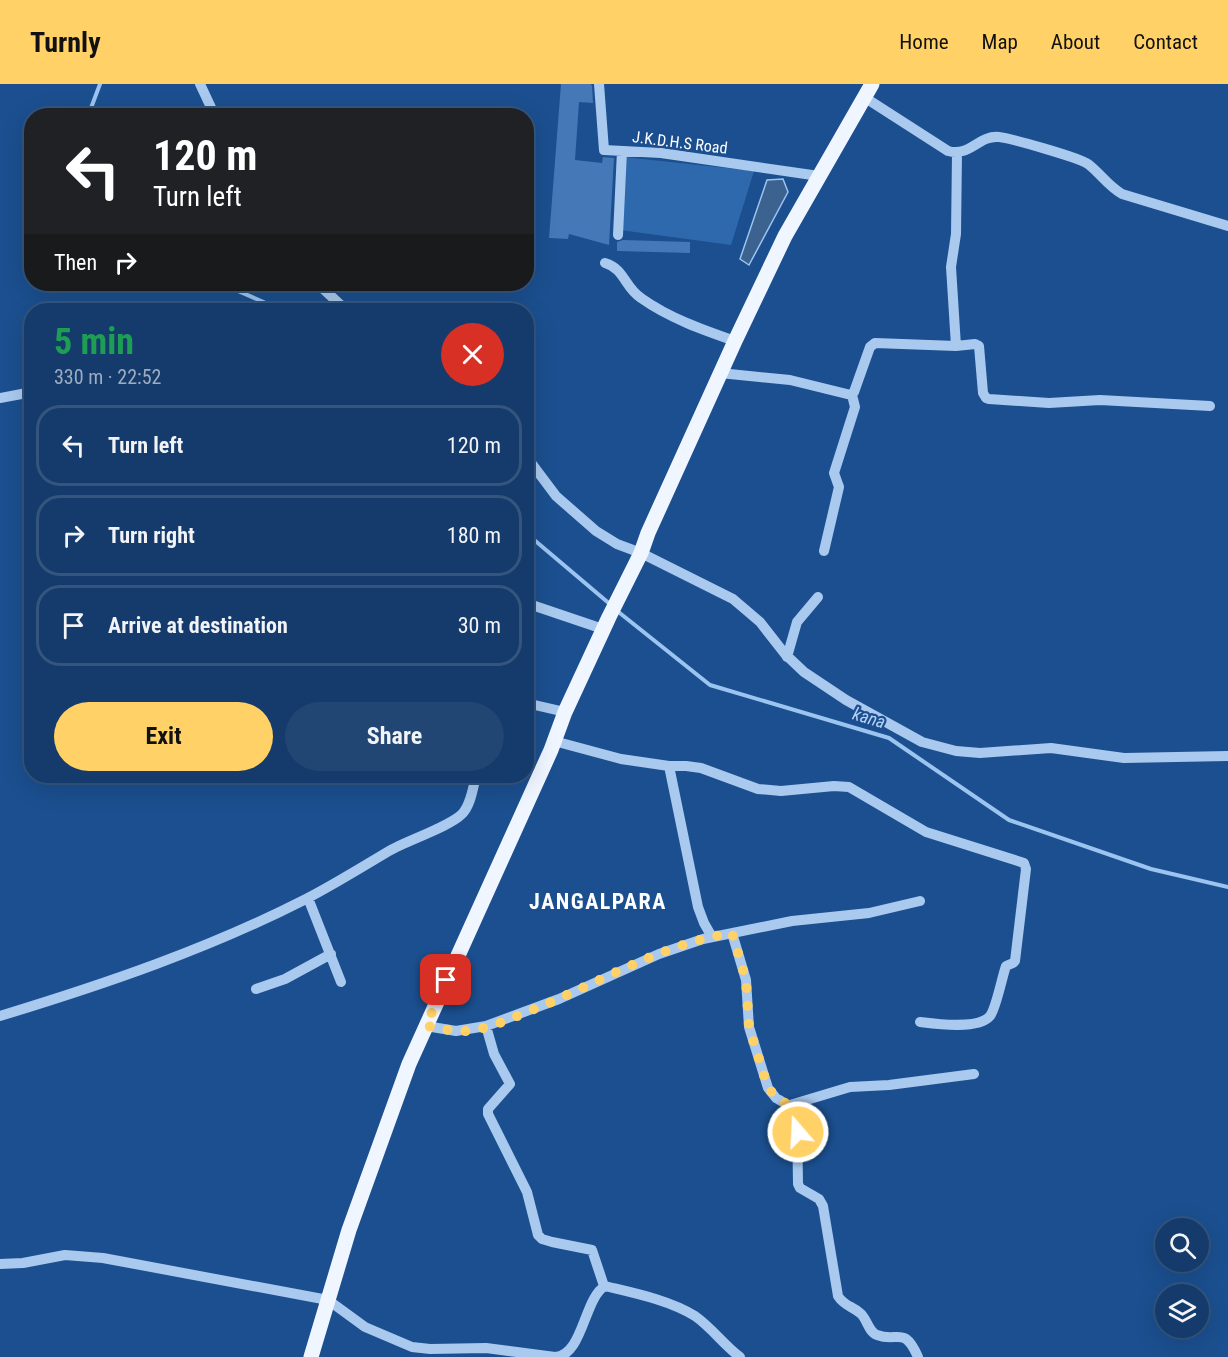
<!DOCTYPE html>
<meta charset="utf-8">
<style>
:root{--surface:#143b6b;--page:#214673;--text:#f1f3f6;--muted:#9dadc1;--line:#33557e;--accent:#ffd166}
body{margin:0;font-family:"Roboto Condensed",sans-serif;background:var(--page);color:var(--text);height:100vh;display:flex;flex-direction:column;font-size:22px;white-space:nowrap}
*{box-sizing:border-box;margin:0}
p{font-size:20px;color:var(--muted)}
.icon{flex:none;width:33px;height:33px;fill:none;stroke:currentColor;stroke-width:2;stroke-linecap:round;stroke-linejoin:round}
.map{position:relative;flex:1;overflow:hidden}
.drawer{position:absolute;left:24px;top:219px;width:510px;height:480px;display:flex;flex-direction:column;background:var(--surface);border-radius:24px;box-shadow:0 6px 24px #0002,0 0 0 2px var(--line)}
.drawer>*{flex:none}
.banner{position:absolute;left:24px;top:24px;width:510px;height:183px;border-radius:24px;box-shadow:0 6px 24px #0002,0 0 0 2px var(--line);background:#202124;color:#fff;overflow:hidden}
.buttons{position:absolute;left:1155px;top:1134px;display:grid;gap:12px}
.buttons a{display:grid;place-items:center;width:54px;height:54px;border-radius:50%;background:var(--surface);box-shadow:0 6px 24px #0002,0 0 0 2px var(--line);font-size:30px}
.pin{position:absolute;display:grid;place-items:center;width:51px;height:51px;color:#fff;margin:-26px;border-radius:12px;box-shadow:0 3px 9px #0006}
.me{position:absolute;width:66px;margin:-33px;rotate:341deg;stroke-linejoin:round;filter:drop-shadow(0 0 4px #0008)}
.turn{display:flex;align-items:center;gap:21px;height:126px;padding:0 30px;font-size:27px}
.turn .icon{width:78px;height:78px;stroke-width:2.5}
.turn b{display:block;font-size:42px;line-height:51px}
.then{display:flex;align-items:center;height:57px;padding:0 30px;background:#0003;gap:12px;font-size:22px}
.round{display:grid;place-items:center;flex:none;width:63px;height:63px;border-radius:32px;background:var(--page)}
.headline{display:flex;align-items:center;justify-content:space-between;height:102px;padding:0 30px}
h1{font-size:36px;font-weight:700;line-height:45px;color:#1e9e55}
.button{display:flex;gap:12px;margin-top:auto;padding:12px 30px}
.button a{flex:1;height:69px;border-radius:36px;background:var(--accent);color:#111;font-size:24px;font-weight:700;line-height:69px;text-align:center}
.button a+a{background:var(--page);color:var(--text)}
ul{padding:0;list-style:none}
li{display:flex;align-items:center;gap:18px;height:81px;margin:0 12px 9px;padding:0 18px;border:3px solid var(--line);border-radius:24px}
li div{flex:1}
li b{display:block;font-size:22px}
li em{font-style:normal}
header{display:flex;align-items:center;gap:36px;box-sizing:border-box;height:84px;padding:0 30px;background:var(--accent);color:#111}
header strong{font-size:28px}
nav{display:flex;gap:33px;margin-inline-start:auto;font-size:21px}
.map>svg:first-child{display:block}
.green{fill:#2e69ad}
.water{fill:#3c6290;stroke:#9cc4f0;stroke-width:1.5}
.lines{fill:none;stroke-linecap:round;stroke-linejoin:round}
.stream{stroke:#9cc4f0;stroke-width:4}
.building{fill:#4478b7}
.minor{stroke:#a9c9ee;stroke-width:10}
.major{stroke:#f0f6ff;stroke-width:15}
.route{stroke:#ffd166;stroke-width:10;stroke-dasharray:0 18}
.labels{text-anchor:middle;stroke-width:4.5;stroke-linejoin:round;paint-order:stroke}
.street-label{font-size:16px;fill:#fff;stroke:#1b4f8f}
.water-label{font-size:18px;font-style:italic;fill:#b5d3f5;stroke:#1b4f8f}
.district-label{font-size:22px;font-weight:bold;letter-spacing:1.5px;fill:#fff;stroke:#1b4f8f}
</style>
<header>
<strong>Turnly</strong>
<nav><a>Home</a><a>Map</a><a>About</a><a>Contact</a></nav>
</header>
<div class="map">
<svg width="1228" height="1273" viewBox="0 0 1228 1273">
<rect width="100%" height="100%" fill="#1b4f8f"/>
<path class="green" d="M624,73L754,87L731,161L620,146Z"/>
<path class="water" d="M783,95L788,108L749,181L740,175L767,96Z"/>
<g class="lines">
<path class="stream" d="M88,32L100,0
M222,200L282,226
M526,449L611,521
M616,526L710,601L889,654L1009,736L1151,785L1228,803"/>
</g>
<path class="building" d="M561,0H591L592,2L593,19L579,18L575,76L602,79L603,73L614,74L609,161L569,150L568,155L549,154Z
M623,156L690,158V169L617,167V158Z"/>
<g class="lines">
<path class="minor" d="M200,0L215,32
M599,0L604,66L661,69L819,92
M864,13L948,67C971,73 978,51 999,53C1010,54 1080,74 1088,80C1100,89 1108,102 1122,110L1228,142
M618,151L622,67
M605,179C625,185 624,203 641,214C669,234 703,246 735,257
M318,200L346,226
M956,262L975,260L979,262L983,309L986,314L989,315L1049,319L1100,316L1210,322
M720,289L790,296L851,311L854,308L870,263L875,259L956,262L951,183L956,150L957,69
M0,314L32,308
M526,372L556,412L596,447L617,460L641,469L733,515L760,538L785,570L804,588L846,616L922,658L956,667L980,669L1051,664L1124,674L1228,672
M824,467L839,403L834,389L855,323L852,311
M526,519L603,545
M787,573L797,538L818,513
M526,619L565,628
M554,657L621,675L669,682L698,823L704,839L712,853
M669,682H686L701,684L758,705L781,707L834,702L849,703L926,748L1024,779L1026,785L1015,877L1013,879L1006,882C1002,893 996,925 990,932C978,946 936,940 920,938
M308,814L341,898
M732,849L746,896L749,943L768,1004L776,1014L793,1024L797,1034L798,1100L800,1104L819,1115L823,1122L838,1212C844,1222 852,1222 860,1229C867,1234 868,1248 877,1251C898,1259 904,1241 918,1273
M256,905L285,895L331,870
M0,932C105,900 208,865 306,815C335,800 362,783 389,767C408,756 449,743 462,730C471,721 473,703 476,692
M426,942L456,947L486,942L559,915L659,870L703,855L792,837L869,829L920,817
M486,942L494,970L510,1000L488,1025V1030L527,1108L538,1151L542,1155L552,1158L592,1166L604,1202
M790,1021L850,1003L889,1001L974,990
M0,1180L23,1179L65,1171L103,1174L328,1216L365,1243L412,1263L430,1265L486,1264L555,1273C583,1272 584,1214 605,1202C634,1209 669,1216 695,1232C712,1244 724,1261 740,1273"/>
<path class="major" d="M311,1273L349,1146L409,980L551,666L565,628L609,533L641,469L648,449L735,257L785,152L872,0"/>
</g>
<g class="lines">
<path class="route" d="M446,896L426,942C440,944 453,948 467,947C489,945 512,934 532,926C598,900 661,860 732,849L746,896L749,943L768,1004L777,1014L793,1024L797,1034L798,1048"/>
</g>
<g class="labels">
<g class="street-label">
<text transform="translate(680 58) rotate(7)" y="6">J.K.D.H.S Road</text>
</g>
<g class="water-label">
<text transform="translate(869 634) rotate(17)" y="6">kana</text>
</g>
<g class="district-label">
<text x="598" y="825">JANGALPARA</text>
</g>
</g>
</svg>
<div class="buttons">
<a><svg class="icon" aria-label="search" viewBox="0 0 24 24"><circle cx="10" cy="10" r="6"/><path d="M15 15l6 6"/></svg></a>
<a><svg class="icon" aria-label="layers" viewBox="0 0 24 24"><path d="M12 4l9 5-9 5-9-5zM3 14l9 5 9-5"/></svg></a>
</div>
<div class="pin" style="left:446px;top:896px;background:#d93025"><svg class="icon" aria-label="arrive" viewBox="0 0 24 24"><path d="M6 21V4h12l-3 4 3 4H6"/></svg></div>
<svg class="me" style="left:798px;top:1048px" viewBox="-20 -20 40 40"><circle r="17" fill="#ffd166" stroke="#fff" stroke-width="3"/><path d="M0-11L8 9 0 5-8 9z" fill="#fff"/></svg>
<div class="banner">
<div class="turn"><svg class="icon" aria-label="left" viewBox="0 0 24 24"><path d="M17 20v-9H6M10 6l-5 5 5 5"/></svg><div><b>120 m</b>Turn left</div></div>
<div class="then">Then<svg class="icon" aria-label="right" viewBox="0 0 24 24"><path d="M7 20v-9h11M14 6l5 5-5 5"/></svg></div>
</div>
<section class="drawer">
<div class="headline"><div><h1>5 min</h1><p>330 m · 22:52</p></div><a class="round" style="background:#d93025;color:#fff"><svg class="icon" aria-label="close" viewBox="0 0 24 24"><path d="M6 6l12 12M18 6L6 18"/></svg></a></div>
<ul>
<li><svg class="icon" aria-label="left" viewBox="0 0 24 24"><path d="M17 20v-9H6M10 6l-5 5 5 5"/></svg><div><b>Turn left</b></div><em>120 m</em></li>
<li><svg class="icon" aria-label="right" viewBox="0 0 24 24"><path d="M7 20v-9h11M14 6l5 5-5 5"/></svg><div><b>Turn right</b></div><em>180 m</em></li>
<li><svg class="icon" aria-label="arrive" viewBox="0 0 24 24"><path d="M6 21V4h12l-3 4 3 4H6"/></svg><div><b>Arrive at destination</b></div><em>30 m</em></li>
</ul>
<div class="button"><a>Exit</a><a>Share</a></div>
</section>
</div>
